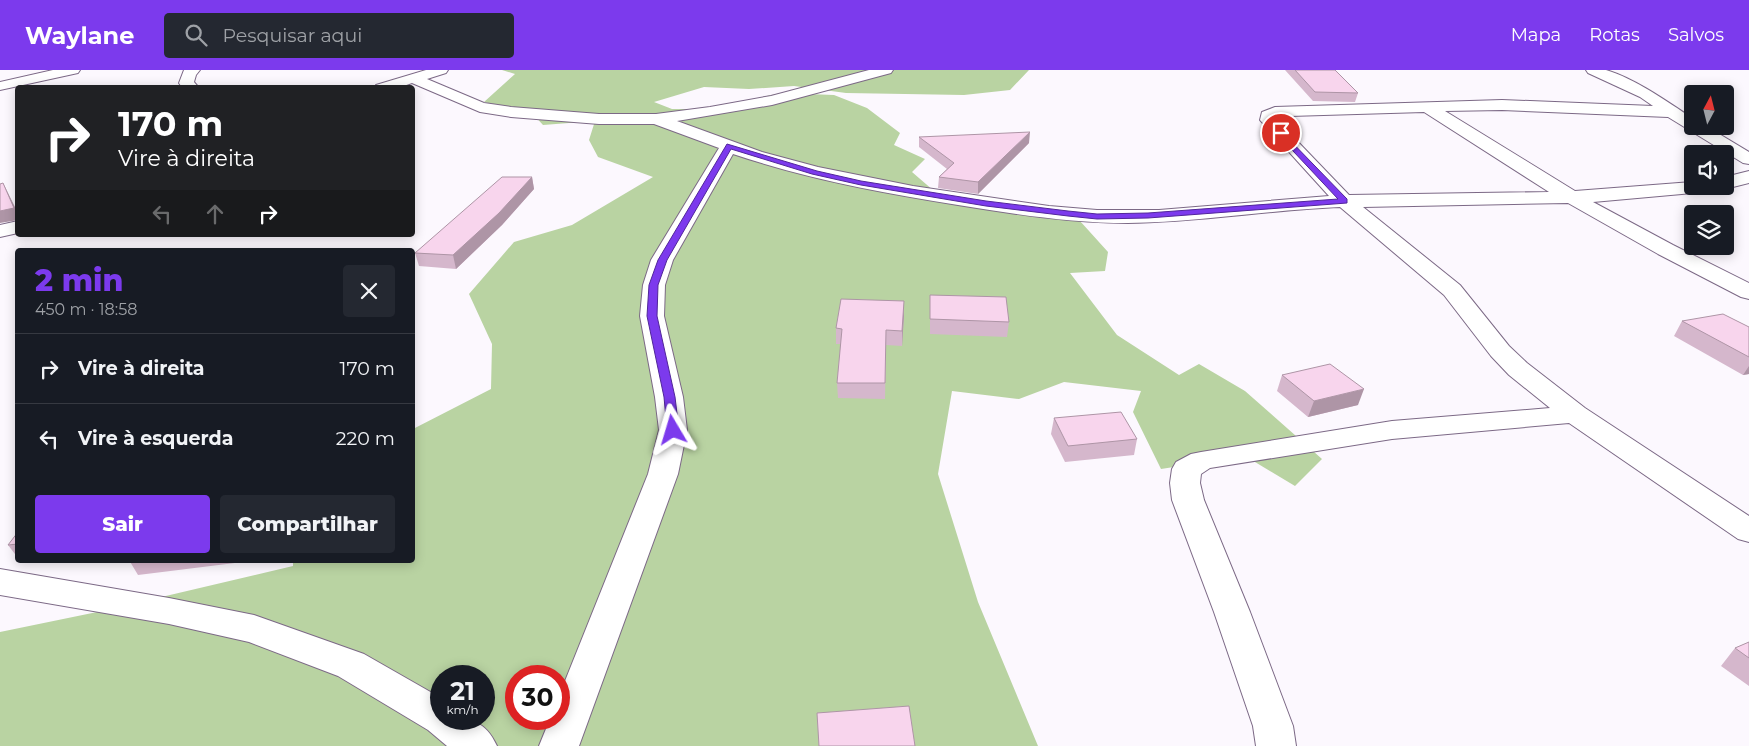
<!DOCTYPE html>
<html lang="pt">
<meta charset="utf-8">
<style>
:root{--surface:#171b24;--page:#242831;--text:#f1f3f6;--muted:#9ea1a6;--line:#363941;--accent:#7c3aed}
body{margin:0;font-family:Montserrat,sans-serif;background:var(--page);color:var(--text);height:100vh;display:flex;flex-direction:column;font-size:19px;white-space:nowrap}
*{box-sizing:border-box;margin:0}
p{font-size:16px;color:var(--muted)}
.icon{flex:none;width:28px;height:28px;fill:none;stroke:currentColor;stroke-width:2;stroke-linecap:round;stroke-linejoin:round}
.map{position:relative;flex:1;overflow:hidden}
.sheet{position:absolute;left:15px;top:178px;width:400px;height:315px;display:flex;flex-direction:column;background:var(--surface);border-radius:5px;box-shadow:0 2px 12px #0003}
.sheet>*{flex:none}
.hud{position:absolute;left:15px;top:15px;width:400px;height:152px;border-radius:5px;box-shadow:0 2px 12px #0003;background:#202124;color:#fff;overflow:hidden}
.needle{width:32px;rotate:7deg}
.controls{position:absolute;left:1684px;top:15px;display:grid;gap:10px}
.controls a{display:grid;place-items:center;width:50px;height:50px;border-radius:5px;background:var(--surface);box-shadow:0 2px 12px #0003;font-size:25px}
.speed{position:absolute;left:430px;top:595px;display:flex;gap:10px;font-size:25px;font-weight:700;text-align:center}
.speed>*{display:grid;place-content:center;width:65px;height:65px;border-radius:50%;background:var(--surface);box-shadow:0 2px 12px #0003;line-height:1}
.speed small{font-size:12px;font-weight:400}
.speed .limit{border:8px solid #d22;background:#fff;color:#111}
.pin{position:absolute;display:grid;place-items:center;width:42px;height:42px;color:#fff;margin:-21px;border:2px solid #fff;border-radius:50%;box-shadow:0 1px 5px #0007}
.me{position:absolute;width:55px;margin:-28px;rotate:353deg;stroke-linejoin:round;filter:drop-shadow(0 0 4px #0008)}
.turn{display:flex;align-items:center;gap:18px;height:105px;padding:0 20px;font-size:22px}
.turn .icon{width:65px;height:65px;stroke-width:2.5}
.turn b{display:block;font-size:35px;line-height:42px}
.lanes{display:flex;align-items:center;height:48px;padding:0 20px;background:#0003;justify-content:center;gap:25px;direction:ltr}
.lanes .off{opacity:.35}
.round{display:grid;place-items:center;flex:none;width:52px;height:52px;border-radius:5px;background:var(--page)}
.overview{display:flex;align-items:center;justify-content:space-between;height:85px;padding:0 20px}
h1{font-size:30px;font-weight:800;line-height:38px;color:var(--accent)}
.primary-button{display:flex;gap:10px;margin-top:auto;padding:10px 20px}
.primary-button a{flex:1;height:58px;border-radius:5px;background:var(--accent);color:#fff;font-size:20px;font-weight:800;line-height:58px;text-align:center}
.primary-button a+a{background:var(--page);color:var(--text)}
ul{padding:0;list-style:none}
li{display:flex;align-items:center;gap:15px;height:70px;padding:0 20px;border-top:1px solid var(--line)}
li div{flex:1}
li b{display:block;font-size:19px}
li em{font-style:normal}
header{display:flex;align-items:center;gap:30px;box-sizing:border-box;height:70px;padding:0 25px;background:var(--accent);color:#fff}
header strong{font-size:24px}
nav{display:flex;gap:28px;margin-inline-start:auto;font-size:18px}
.search{width:350px;height:45px;background:var(--page);display:flex;align-items:center;gap:12px;box-sizing:border-box;padding:0 18px;border-radius:5px;color:var(--muted);font-size:19px}
.map>svg:first-child{display:block}
.forest{fill:#b9d3a2;fill-rule:evenodd}
.lines{fill:none;stroke-linecap:round;stroke-linejoin:round}
.street-casing{stroke:#7c6986;stroke-width:2}
.street{fill:#fff;fill-rule:evenodd}
.wall{fill:#d5b7cc}
.shaded-wall{fill:#ae95a6}
.building{fill:#f8d5ed;stroke:#ae95a6}
.route{fill:#7c3aed;stroke:#51269a}
</style>
<header>
<strong>Waylane</strong>
<div class="search"><svg class="icon" aria-label="search" viewBox="0 0 24 24"><circle cx="10" cy="10" r="6"/><path d="M15 15l6 6"/></svg>Pesquisar aqui</div>
<nav><a>Mapa</a><a>Rotas</a><a>Salvos</a></nav>
</header>
<div class="map">
<svg width="1749" height="676" viewBox="0 0 1749 676">
<rect width="100%" height="100%" fill="#fcf8fe"/>
<path class="forest" d="M502,0H1029L1010,20L964,25L846,23L794,16L749,19L704,17L654,32L672,39H707L781,23L834,25L867,38L900,63L894,75L925,89L912,102L941,127L1024,143L1080,151L1108,182L1105,201L1070,203L1117,265L1179,305L1199,294L1245,321L1322,389L1295,416L1245,386L1161,399L1133,342L1141,321L1064,312L1019,329L952,321L938,404L978,532L1038,676H0V562L102,541L293,496V490H412L413,359L491,319L492,274L469,224L514,172L572,155L653,107L598,87L589,70L595,51L543,55L532,43L484,32L515,4ZM441,606H484V649H441ZM516,606H559V649H516Z"/>
<g class="lines">
<defs>
<path id="street" d="M53,0H80L78,3L0,20V12Z
M184,0H200L196,5L194,12L199,18L181,16L179,13Z
M426,0H448L446,3L427,9L484,33L511,37L599,44H656L710,37L771,26L869,0H893L891,3L772,35L677,51L762,82L818,97L913,116L1049,136L1097,140H1159L1329,126L1260,50L1262,42L1275,37L1502,30L1653,36L1640,27L1588,3L1586,0C1592,0 1600,0 1606,0C1634,8 1668,32 1692,48V56H1706L1749,82V94L1743,93L1668,47L1502,40L1445,41L1575,121L1692,112V116H1713L1711,120L1704,122L1593,132L1673,175L1749,213V229L1741,227L1658,184L1568,133L1363,137L1460,215L1509,276L1527,293L1585,338L1749,446V472L1738,469L1569,353L1392,369L1210,398L1201,404L1200,413L1204,430L1250,542L1293,656L1296,676H1256L1253,656L1214,542L1172,430L1170,413L1172,399L1176,392L1191,384L1201,382L1392,351L1550,338L1509,305L1491,286L1444,225L1340,137C1269,140 1199,152 1128,153C1071,153 1014,144 958,135C882,123 807,109 733,84L673,190L665,215L664,246L683,327L687,360L678,404L579,676H539L550,649H559V626L648,404L659,360L655,327L640,246L643,215L651,190L719,78L654,54H599L511,47L480,42L412,13L398,18H374L376,15ZM1424,42L1549,122L1349,125L1276,49L1278,47L1290,46Z
M1749,101V113L1725,119L1718,116H1725V107Z
M18,151V163L0,167V155Z
M0,499L169,528L254,545L364,584L441,628V649C469,649 484,648 497,676H447L428,660L338,606L249,572L169,554L0,525Z"/>
</defs>
<use href="#street" class="street-casing"/>
<use href="#street" class="street"/>
</g>
<path class="wall" d="M1285,0H1335L1358,23L1355,32L1313,31Z
M919,67L1029,73L978,124L938,118L939,107L947,99L919,77Z
M532,107L534,119L502,155L456,199L419,196L415,183Z
M930,225L1009,252L1007,267L930,264Z
M904,245L902,276L886,275L885,329L838,328L837,313L841,274H836V258Z
M1682,251L1749,257V304L1743,305L1674,266Z
M1282,305L1358,335L1308,347L1277,321Z
M1054,348L1137,369L1134,385L1065,392L1051,364Z
M18,462V488L8,475Z
M19,490H38L20,492Z
M129,490H244L243,492L138,505Z
M1749,572V616L1721,596L1735,578Z"/>
<path class="shaded-wall" d="M1030,62L1029,73L978,124V112Z
M532,107L534,119L502,155L456,199L453,185Z
M3,113L18,143V150L0,153V141Z
M904,231V245L902,276V261Z
M1749,296V304L1743,305Z
M1364,319L1358,335L1308,347L1314,331Z"/>
<path class="building" d="M1295,0H1335L1358,23L1315,22Z
M1030,62L978,112L939,107L954,93L919,67Z
M502,107H532L499,143L453,185L415,183Z
M3,113L14,138L0,141V114Z
M930,225L1006,227L1009,252L930,249Z
M841,229L904,231L902,261L886,260L885,313H837L842,259L836,258Z
M1723,244L1749,257V287L1682,251Z
M1330,294L1364,319L1314,331L1282,305Z
M1121,342L1137,369L1068,376L1054,348Z
M18,462V474L8,475Z
M1749,572V588L1735,578Z
M909,636L915,676H819L817,643Z"/>
<path class="route" d="M1281,61L1347,129V133L1148,148L1097,149L1068,146L986,136L861,115L812,104L731,79L667,190L658,215L657,246L675,327L679,360L673,363L667,360L664,327L647,246L649,215L658,190L727,74L817,101L861,111L986,131L1068,141L1097,144L1148,143L1338,129L1278,65L1277,63Z"/>
</svg>
<div class="controls">
<a><svg class="needle" viewBox="-14 -14 28 28"><path d="M0-13l5 13h-10z" fill="#e53935"/><path d="M0 13l5-13h-10z" fill="#9ea1a6"/></svg></a>
<a><svg class="icon" aria-label="sound" viewBox="0 0 24 24"><path d="M4 9h4l5-4v14l-5-4H4zM17 9q2 3 0 6"/></svg></a>
<a><svg class="icon" aria-label="layers" viewBox="0 0 24 24"><path d="M12 4l9 5-9 5-9-5zM3 14l9 5 9-5"/></svg></a>
</div>
<div class="speed"><div>21<small>km/h</small></div><div class="limit">30</div></div>
<div class="pin" style="left:1281px;top:63px;background:#d93025"><svg class="icon" aria-label="arrive" viewBox="0 0 24 24"><path d="M6 21V4h12l-3 4 3 4H6"/></svg></div>
<svg class="me" style="left:673px;top:360px" viewBox="-20 -20 40 40"><path d="M0-17L14 15 0 8-14 15z" fill="#7c3aed" stroke="#fff" stroke-width="4"/></svg>
<div class="hud">
<div class="turn"><svg class="icon" aria-label="right" viewBox="0 0 24 24"><path d="M7 20v-9h11M14 6l5 5-5 5"/></svg><div><b>170 m</b>Vire à direita</div></div>
<div class="lanes"><svg class="icon off" aria-label="left" viewBox="0 0 24 24"><path d="M17 20v-9H6M10 6l-5 5 5 5"/></svg><svg class="icon off" aria-label="ahead" viewBox="0 0 24 24"><path d="M12 20V5M6 11l6-6 6 6"/></svg><svg class="icon" aria-label="right" viewBox="0 0 24 24"><path d="M7 20v-9h11M14 6l5 5-5 5"/></svg></div>
</div>
<section class="sheet">
<div class="overview"><div><h1>2 min</h1><p>450 m · 18:58</p></div><a class="round"><svg class="icon" aria-label="close" viewBox="0 0 24 24"><path d="M6 6l12 12M18 6L6 18"/></svg></a></div>
<ul>
<li><svg class="icon" aria-label="right" viewBox="0 0 24 24"><path d="M7 20v-9h11M14 6l5 5-5 5"/></svg><div><b>Vire à direita</b></div><em>170 m</em></li>
<li><svg class="icon" aria-label="left" viewBox="0 0 24 24"><path d="M17 20v-9H6M10 6l-5 5 5 5"/></svg><div><b>Vire à esquerda</b></div><em>220 m</em></li>
</ul>
<div class="primary-button"><a>Sair</a><a>Compartilhar</a></div>
</section>
</div>
